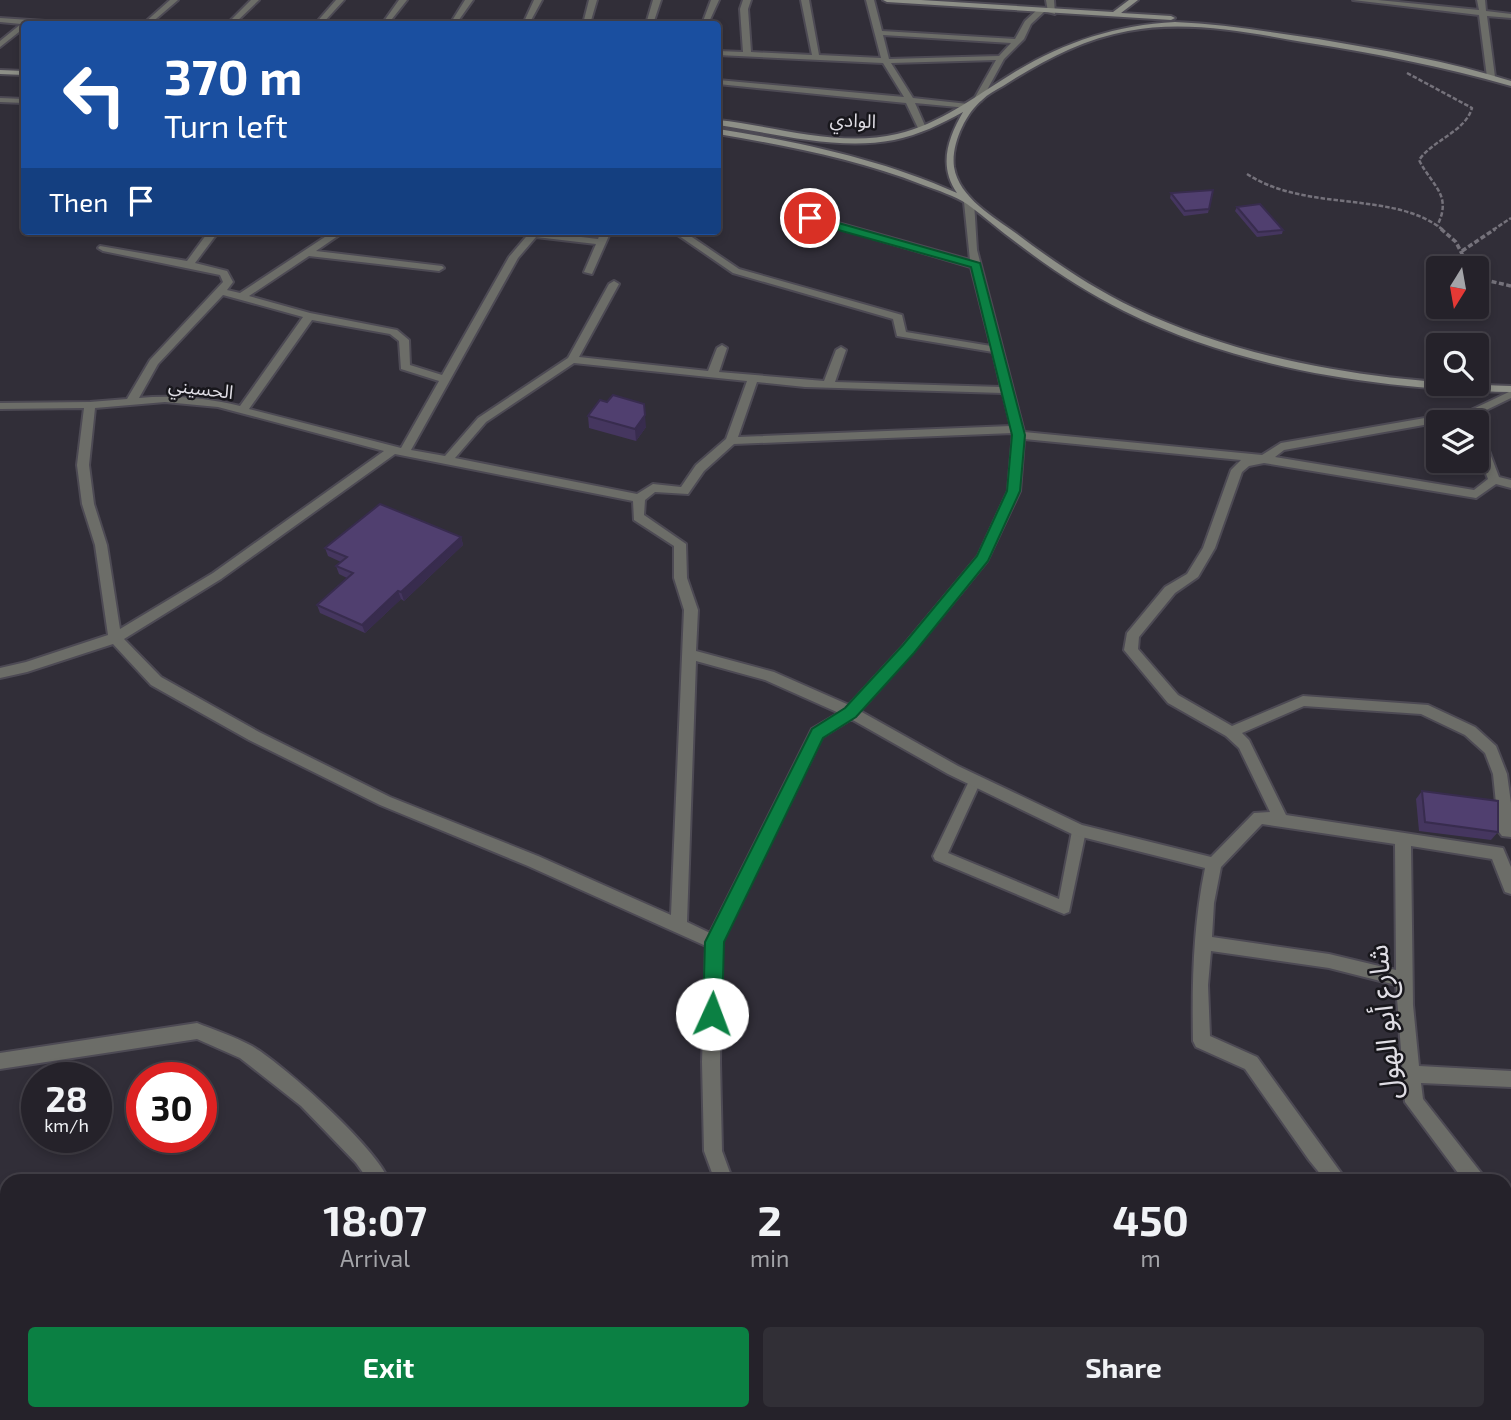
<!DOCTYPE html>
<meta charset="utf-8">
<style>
:root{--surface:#25222a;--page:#312f36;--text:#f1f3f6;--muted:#a3a4a8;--line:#423f47;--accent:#0b8043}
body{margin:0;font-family:"Exo 2","Noto Sans Arabic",sans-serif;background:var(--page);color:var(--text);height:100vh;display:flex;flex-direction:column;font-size:26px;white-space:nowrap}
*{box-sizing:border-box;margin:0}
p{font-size:23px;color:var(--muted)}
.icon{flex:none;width:38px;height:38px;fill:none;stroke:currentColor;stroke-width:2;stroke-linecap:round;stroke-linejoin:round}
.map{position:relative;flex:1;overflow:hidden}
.side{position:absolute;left:0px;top:1174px;width:1512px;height:247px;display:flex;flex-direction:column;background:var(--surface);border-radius:21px 21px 0 0;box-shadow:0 4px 10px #0003,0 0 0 2px var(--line)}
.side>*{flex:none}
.banner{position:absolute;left:21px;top:21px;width:700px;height:214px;border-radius:7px;box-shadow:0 4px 10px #0003,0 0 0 2px var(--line);background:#1a4fa0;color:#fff;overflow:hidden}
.needle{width:46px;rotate:191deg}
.fabs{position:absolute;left:1426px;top:256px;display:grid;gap:14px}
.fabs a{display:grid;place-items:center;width:63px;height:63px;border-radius:7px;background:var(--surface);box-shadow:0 4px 10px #0003,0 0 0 2px var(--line);font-size:35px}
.speed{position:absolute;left:21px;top:1062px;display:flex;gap:14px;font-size:35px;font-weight:700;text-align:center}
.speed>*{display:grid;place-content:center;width:91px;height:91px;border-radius:50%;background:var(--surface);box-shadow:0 4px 10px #0003,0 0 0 2px var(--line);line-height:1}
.speed small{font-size:18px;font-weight:400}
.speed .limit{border:10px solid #d22;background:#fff;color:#111}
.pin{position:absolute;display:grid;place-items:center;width:60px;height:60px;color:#fff;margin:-30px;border:4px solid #fff;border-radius:50%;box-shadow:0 2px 7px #0007}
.me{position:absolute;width:77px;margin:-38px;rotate:2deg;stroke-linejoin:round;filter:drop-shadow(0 0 5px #0008)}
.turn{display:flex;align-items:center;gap:24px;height:147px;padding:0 28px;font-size:32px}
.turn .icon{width:91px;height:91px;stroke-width:2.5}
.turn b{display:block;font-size:49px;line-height:60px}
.then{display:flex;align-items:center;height:66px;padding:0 28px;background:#0003;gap:14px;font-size:26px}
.eta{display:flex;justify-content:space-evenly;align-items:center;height:119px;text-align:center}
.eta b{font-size:42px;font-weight:700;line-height:49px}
.primary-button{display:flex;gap:14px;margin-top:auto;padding:14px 28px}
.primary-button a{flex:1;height:80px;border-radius:7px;background:var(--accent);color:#fff;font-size:28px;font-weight:700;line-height:80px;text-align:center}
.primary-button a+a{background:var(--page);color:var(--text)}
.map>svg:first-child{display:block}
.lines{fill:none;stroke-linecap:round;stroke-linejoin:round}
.service-casing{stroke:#4d4a54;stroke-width:4}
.minor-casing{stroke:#4d4a54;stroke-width:4}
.secondary-casing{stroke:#4d4a54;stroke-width:4}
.path-far1{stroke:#75727b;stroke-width:2.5;stroke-dasharray:4.5 2;stroke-linecap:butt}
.path{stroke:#75727b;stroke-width:3.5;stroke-dasharray:5 2.5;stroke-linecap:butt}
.service{fill:#6c6d68;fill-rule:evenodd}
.minor{fill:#6c6d68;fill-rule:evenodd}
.secondary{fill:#8d8f87;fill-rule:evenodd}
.wall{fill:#45365f}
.shaded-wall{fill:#382c4e}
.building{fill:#503f6f;stroke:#382c4e;stroke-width:2}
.route{fill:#0b8043;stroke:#07532c;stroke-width:2}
.labels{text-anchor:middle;stroke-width:5;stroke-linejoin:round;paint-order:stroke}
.far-street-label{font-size:19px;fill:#dfdde4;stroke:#18171c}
.near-street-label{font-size:28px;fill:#dfdde4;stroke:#18171c}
</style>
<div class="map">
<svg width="1511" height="1420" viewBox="0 0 1511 1420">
<rect width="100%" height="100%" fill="#312e38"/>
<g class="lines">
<defs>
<path id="service" d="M975,776L980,777L981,781L948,853L1059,899L1072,831L1074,827L1079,826L1084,827L1086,831L1069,912L1064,914L1059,912L935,860L933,856L969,781L970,777Z"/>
<path id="minor" d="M170,0H178L150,24H143Z
M251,0H259L234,24H227Z
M336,0H344L322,24H315Z
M399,0H407L388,24H382Z
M465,0H473L456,24H450Z
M534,0H542L529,24H523Z
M589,0H597L590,24H583Z
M653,0H661L653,24H646Z
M711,0H719L708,24H702Z
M743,0H751L748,9L751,52L812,55L801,0H809L819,55L881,58L866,0H874L882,31L1015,39L1025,21L1038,9L1045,11L1031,24L1024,39L1004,59L981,101L974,99L996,60L891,63L913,98L968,104L972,106L968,108L915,103L926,128L922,131L918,128L906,103L718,84V80L904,97L883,63L718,55V51L743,52L740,9ZM883,35L1011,43L999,56L889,59Z
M1046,0H1054L1055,14L1048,12Z
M1353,0H1378L1479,10L1477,0H1485L1486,11L1511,14V18L1487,16L1495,77L1491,79L1487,77L1479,15Z
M0,18L60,22L64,24H24V28L0,47V41L21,24L0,22Z
M0,98L24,99V103L0,102Z
M969,199L974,202L977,250L1024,432L1262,455L1281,443L1471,410L1511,391V398L1474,416L1284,450L1275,457L1474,490L1488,479L1477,450V431L1483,435L1499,477L1511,480V488L1496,484L1476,498L1264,463L1249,466L1242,472L1215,548L1198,577L1175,593L1139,637L1138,649L1178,695L1232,726L1303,696L1428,705L1475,727L1496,746L1507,774L1511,803V837L1502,836L1499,832L1493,774L1485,753L1465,735L1421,714L1304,706L1242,733L1249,740L1286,815L1503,848L1511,867V894L1505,892L1492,859L1411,846L1413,1005L1419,1066L1511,1071V1087L1421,1083L1423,1099L1482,1174L1484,1181H1464L1405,1102L1396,985L1329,968L1211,951L1208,985L1210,1036L1257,1057L1347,1181H1326L1309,1160L1245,1069L1196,1047L1193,1041C1192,983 1193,926 1205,868L1074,835L948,774L851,719L822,737L722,942L720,1062L722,1151L733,1181H715L704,1151L702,1062L706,946L528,866L380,805L249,740L151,685L113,644L27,672L0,678V668L26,662L108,635L95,545L82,504L77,465L84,408L0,409V403L90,402L127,399L150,360L223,282L220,275L103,251L98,248L100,246L187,261L209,231H219L195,263L227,271L233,282L227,290L240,293L334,231H345L316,251L442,266L444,268L439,271L309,256L249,296L310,313L397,330L409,340L410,365L442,375L509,257L531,231L598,239L601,231H611L592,274L584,272L596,244L536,237L518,258L411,450L445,456L478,418L568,358L609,284L614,281L619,284L579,357L708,371L717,348L722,345L727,348L719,372L824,381L836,350L841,347L846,350L835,382L1001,387L993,352L897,336L893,319L733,273L672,231H683L739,269L902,315L906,332L991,346L971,267L805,218L813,216L970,260L964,202ZM223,295L303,317L240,406C207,398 173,395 139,398L158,364ZM312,320L390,334L399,341L401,369L439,381L401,448L249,409ZM574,363L747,381L726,439L696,465L681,487L653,484L637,494L455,458L486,422ZM757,382L805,387L1003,393L1011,426L738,437ZM165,402L218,407L384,451L213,573L120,629L107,545L94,504L89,465L95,408ZM1013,433L1008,491L978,556L903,646L849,705L774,672L696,651L698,610L687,578L686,544L644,515L645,500L655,492L688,494L704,471L734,444ZM1024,439L1241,460L1231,470L1203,548L1187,574L1165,587L1127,633L1124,650L1168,703L1226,736L1239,748L1270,812L1254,813L1211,857L1082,825L958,766L860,711L913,652L987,561L1020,491ZM395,454L633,501L634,520L674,546V578L684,610L671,915L538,856L390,797L259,732L161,677L124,639L221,579ZM696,661L765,680L839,713L812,729L710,933L687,922ZM1262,824L1395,844L1396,970L1329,954L1212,937L1214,903L1221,867Z
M197,1023C215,1030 235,1037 252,1046C284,1065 377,1148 389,1181H369L356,1163L301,1106L240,1058L197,1039L0,1069V1053Z
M1505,1212L1511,1214V1238L1505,1236Z
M1505,1238L1511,1239V1259L1505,1258Z
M182,1414H207L205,1420H180Z
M292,1414H314L316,1420H294Z
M887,1414H909L911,1420H889Z
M1408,1414H1428L1429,1420H1409Z"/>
<path id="secondary" d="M883,0H921L1113,12L1129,0H1138L1121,13L1171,16L1175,18L1171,20L887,2Z
M1175,22C1223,24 1270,32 1318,39C1383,50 1448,61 1511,81V86C1441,66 1374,53 1303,42C1246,32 1186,20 1128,31C1083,39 1042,61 1003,86C996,90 988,94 982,100C965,114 951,145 954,167C959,198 994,217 1017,234C1054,262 1092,288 1134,308C1251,364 1384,382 1511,386V392C1380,389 1243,370 1124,311C1086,292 1051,269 1017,243C1000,231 984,216 967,204C955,196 937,190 923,185C857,159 788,146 718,134V129C800,142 881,159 957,193C938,166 948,138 963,112C941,124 919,135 894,140C837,151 774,133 718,125V120C775,126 839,148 897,134C940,124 974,97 1010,75C1061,43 1115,25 1175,22Z
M0,70L24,71V75L0,74Z"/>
</defs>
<use href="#service" class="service-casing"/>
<use href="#minor" class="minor-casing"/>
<use href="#secondary" class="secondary-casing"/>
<path class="path-far1" d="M1407,73L1472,108C1465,132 1434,139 1419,160C1432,186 1453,195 1437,226
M1247,174C1307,213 1394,190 1443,230
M1493,230L1511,218"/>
<path class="path" d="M1441,229L1456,242L1469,268
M1462,251L1495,229
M1477,278L1511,286"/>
<use href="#service" class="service"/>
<use href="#minor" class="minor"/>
<use href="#secondary" class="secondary"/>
</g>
<path class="wall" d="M1171,193L1209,209L1208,213L1184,216L1170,198Z
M1237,207L1283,230L1282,234L1257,237L1235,211Z
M607,402L646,427L636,441L589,428L588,416Z
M461,537L463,545L404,601L401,599L365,633L320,613L317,605L347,578L339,574L336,566L341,562L328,556L325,548Z
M1422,791L1498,832L1491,840L1419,831L1416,799Z"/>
<path class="shaded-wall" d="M644,404L646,427L636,441L635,429Z
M461,537L463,545L404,601L401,592Z
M398,591L401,599L365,633L362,625Z"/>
<path class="building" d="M1213,190L1209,209L1185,211L1171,193Z
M1260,204L1283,230L1258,232L1237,207Z
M613,395L644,404L645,415L635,429L588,416L600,400L607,402Z
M380,504L461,537L401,592L398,591L362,625L317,605L353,573L336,566L347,557L325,548Z
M1422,791L1498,801V832L1425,822Z"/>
<path class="route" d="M810,215L980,263L1025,435L1020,491L988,561L914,653L856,717L823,738L724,942L722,1014L719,1020L712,1023L705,1020L703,1014L705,942L812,729L845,708L903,645L977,556L1007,491L1012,435L971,267L806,221V216Z"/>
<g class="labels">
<g class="far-street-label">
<text transform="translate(853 120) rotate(3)" y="7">الوادي</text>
<text transform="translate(201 388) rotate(7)" y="7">الحسيني</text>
</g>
<g class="near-street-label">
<text transform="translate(1384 1022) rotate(-95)" y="10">شارع أبو الهول</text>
</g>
</g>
</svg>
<div class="fabs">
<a><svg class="needle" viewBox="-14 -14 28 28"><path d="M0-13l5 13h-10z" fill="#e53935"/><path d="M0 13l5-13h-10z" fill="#a3a4a8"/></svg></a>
<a><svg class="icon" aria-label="search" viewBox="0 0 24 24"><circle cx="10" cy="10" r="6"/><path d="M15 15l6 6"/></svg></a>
<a><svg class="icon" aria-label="layers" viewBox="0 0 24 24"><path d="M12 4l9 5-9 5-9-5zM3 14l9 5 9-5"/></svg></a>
</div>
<div class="speed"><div>28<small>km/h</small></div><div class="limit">30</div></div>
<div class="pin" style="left:810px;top:218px;background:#d93025"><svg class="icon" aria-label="arrive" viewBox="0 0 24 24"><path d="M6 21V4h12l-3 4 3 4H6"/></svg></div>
<svg class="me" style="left:712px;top:1014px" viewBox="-20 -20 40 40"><circle r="19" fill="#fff"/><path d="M0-13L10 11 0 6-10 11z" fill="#0b8043"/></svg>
<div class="banner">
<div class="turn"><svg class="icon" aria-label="left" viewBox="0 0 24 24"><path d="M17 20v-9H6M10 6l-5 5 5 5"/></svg><div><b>370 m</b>Turn left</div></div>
<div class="then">Then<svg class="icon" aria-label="arrive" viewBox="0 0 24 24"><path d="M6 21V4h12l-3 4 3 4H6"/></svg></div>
</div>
<section class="side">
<div class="eta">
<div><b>18:07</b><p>Arrival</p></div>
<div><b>2</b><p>min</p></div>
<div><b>450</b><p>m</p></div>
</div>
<div class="primary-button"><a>Exit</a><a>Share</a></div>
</section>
</div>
